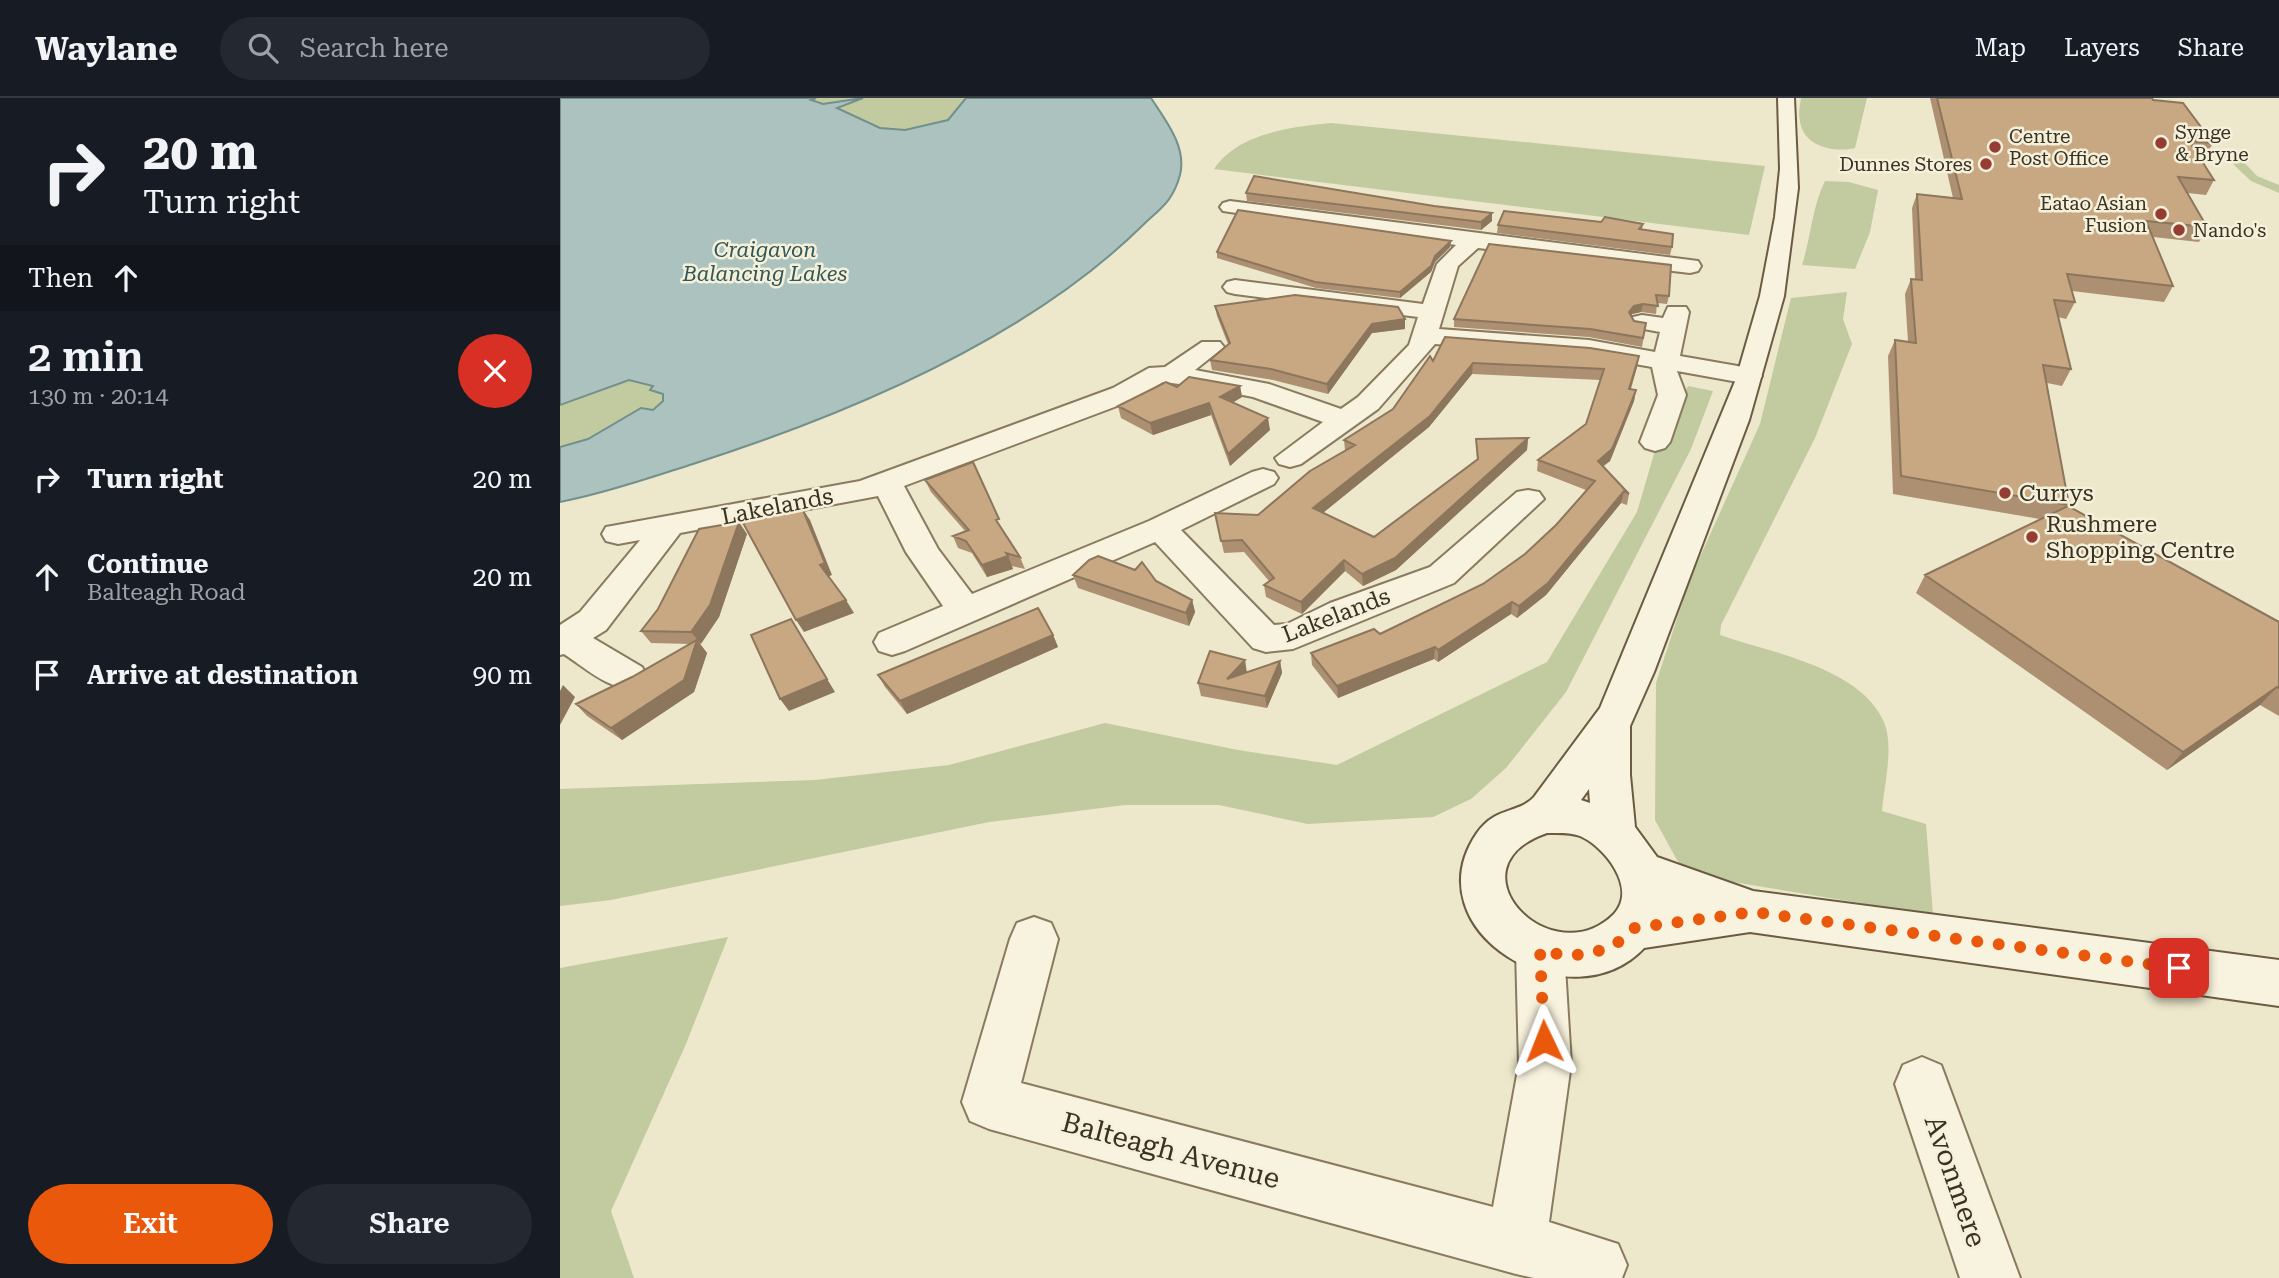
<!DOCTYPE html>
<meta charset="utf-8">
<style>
:root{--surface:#171b24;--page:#242831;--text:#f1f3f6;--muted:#9ea1a6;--line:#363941;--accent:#ea580c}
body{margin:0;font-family:"Roboto Serif",serif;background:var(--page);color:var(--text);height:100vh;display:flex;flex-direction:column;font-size:26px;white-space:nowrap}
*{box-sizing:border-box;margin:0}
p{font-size:23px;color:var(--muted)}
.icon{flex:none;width:38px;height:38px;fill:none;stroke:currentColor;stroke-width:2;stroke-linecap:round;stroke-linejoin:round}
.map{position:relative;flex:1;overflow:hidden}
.details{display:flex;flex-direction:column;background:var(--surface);width:560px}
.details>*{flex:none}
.hud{background:#171b24;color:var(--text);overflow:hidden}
.pin{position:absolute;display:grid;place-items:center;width:60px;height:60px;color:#fff;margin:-30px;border-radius:14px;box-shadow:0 4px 10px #0006}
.me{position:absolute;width:77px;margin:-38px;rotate:358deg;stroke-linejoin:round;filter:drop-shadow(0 0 5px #0008)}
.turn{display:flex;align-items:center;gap:24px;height:147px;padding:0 28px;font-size:32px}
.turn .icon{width:91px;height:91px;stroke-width:2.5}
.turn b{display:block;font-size:49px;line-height:60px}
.then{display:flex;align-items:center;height:66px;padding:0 28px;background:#0003;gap:14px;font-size:26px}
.round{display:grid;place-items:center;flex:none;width:74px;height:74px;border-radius:37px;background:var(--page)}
.headline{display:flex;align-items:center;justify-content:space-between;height:119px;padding:0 28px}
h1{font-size:42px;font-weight:600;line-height:52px}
.primary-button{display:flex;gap:14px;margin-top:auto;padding:14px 28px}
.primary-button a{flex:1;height:80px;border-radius:42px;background:var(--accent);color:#fff;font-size:28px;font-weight:600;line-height:80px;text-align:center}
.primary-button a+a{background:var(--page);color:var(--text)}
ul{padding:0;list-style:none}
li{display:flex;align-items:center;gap:21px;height:98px;padding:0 28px}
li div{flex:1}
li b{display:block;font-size:26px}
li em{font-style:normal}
header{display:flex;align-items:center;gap:42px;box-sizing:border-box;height:98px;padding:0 35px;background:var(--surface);border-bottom:2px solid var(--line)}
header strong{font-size:33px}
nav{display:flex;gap:38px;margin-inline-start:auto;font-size:24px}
.search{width:490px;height:63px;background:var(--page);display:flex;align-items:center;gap:18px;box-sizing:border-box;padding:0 24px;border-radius:38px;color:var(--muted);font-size:26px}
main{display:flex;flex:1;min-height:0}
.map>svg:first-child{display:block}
.green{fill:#c1cb9f}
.water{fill:#abc2be;stroke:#72908c;stroke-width:2}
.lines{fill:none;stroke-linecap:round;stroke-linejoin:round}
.street-casing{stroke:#897a60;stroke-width:4}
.secondary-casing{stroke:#6b5b43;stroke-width:4}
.street{fill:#f8f3de;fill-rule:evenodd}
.secondary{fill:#f8f3de;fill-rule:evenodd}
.wall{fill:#ac9071}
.shaded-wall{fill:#8c765c}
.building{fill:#c8a883;stroke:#8c765c;stroke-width:2}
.route{stroke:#ea580c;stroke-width:12;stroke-dasharray:0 21.6}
.poi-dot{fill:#953d33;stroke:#f4f0da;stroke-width:2.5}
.labels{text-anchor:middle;stroke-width:5;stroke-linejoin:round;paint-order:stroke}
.far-poi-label{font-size:19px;fill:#3a3122;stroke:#f4f0da;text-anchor:start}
.far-water-label{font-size:21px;font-style:italic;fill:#325759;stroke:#f4f0da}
.poi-label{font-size:23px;fill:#3a3122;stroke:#f4f0da;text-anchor:start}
.street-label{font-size:23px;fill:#3a3122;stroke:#f4f0da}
.near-street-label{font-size:28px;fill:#3a3122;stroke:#f4f0da}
</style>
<header>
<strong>Waylane</strong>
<div class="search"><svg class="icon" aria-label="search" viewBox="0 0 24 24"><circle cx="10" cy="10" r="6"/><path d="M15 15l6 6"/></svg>Search here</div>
<nav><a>Map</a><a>Layers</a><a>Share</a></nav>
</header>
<main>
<section class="details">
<div class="hud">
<div class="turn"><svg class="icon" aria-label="right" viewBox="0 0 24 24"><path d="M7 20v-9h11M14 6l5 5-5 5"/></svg><div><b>20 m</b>Turn right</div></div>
<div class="then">Then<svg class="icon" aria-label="ahead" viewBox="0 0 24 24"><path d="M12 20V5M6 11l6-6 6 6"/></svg></div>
</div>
<div class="headline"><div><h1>2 min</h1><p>130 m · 20:14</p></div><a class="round" style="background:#d93025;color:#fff"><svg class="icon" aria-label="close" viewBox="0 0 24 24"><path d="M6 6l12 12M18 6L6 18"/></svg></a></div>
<ul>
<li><svg class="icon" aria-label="right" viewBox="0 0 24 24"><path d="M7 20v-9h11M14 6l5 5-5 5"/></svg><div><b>Turn right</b></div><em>20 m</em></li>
<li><svg class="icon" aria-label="ahead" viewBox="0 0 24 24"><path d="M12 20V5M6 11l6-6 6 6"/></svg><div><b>Continue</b><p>Balteagh Road</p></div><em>20 m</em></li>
<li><svg class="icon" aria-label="arrive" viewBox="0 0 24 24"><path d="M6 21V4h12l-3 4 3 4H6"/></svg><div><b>Arrive at destination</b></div><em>90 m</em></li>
</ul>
<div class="primary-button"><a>Exit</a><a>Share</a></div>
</section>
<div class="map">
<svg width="1719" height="1180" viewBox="0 0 1719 1180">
<rect width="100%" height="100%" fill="#ede7cb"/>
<path class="green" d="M256,0H406L388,22L345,32L320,30L276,9L298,1L263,6L249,2Z
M1241,0H1307L1295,50C1275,55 1243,49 1240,23C1238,16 1240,7 1241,0Z
M771,25L1205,68L1189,137L654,71C678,35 731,29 771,25Z
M1680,60L1697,78L1719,87V95L1691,83L1673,66Z
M1265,83L1289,84L1318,92L1310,134L1295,171L1242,167C1251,139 1252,109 1265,83Z
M1287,194L1283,221L1292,246L1255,340L1161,527L1160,537C1212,555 1298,569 1323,622C1335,647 1324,687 1322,713L1366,726L1373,817L1131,777L1117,762L1095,722L1096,585L1130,481L1200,326L1231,200Z
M69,282L94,288L103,296V303L92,312L81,310L28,341L0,349V307Z
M1128,288L1153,293L1131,351L1006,594L946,670L911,701L873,719L748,726L659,707H565L429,724L51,802L0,808V691L255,682L389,667L545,625L678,652L777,667L987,564L1077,414L1094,356Z
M168,839L126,946L51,1113L74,1180H0V870Z"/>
<path class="water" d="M0,0H256L251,2L263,6L303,0L277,10L320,30L345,32L388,22L406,0H591C606,23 627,49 620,77C613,103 601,110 583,127C468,241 286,317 133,366C89,380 45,395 0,404V349L28,341L81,310L93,312L103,303V296L90,292L93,288L69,282L0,307Z"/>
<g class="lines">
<defs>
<path id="street" d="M670,103L1138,163L1141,168L1138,173L1130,175L918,150L898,168L879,231L1029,242L1095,254L1100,234L1073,229L1070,224L1073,219L1082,217L1103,220L1108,209H1126L1129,214L1120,258L1189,270L1198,272L1202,278L1198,284L1189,286L1117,273L1126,297L1110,344L1105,350L1095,353L1085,350L1080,344L1098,297L1092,269L1029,258L875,246L818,311L741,366L730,369L719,366L715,360L763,324L693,299L636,288L603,284L573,302L344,388L378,451L412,496L589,423L692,374L703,371L714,374L718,380L714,386L621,432L714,527L727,526L770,505L870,469L957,394L968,392L979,394L984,401L894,485L733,551L706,554L693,550L595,444L345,553L332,557L319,553L314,544L319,535L383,508L346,454L318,398L120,435L46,532L33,540L82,569L88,579L82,589C54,597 27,571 4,556L0,557V527L20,514L80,442L58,446L46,443L42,436L46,429L300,383L553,290L589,270L605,269L642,244H660L664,249L635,272L709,286L781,311L798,299L849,247L858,219L675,196L667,194L663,189L667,184L675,182L863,206L877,166L896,147L663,113L660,109L663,105Z
M474,819L491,825L498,841L461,985L933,1109L959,966L956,852L963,836L980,830L997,836L1004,852L1011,966L989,1124L1058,1146L1067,1167L1062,1180H974L956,1176L429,1031L410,1023L402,1004L450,841L457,825Z
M1362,959L1381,967L1460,1180H1400L1335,986L1343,967Z"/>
<path id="secondary" d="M1218,0H1234L1238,90L1224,198L1189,322L1094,574L1070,628V677L1075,729L1097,759L1193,793L1719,862V908L1190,834L1084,850C1010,928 850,833 917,735C936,708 958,716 974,699L1040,610L1176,281L1200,198L1215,119L1220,71ZM1029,691L1030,705L1021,702ZM987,735C997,735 1010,734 1020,738C1044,748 1078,790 1054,816C992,878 886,770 987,735Z"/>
</defs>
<use href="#street" class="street-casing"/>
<use href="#secondary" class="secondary-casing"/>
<use href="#street" class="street"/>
<use href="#secondary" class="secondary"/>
</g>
<path class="wall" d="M1370,0H1592L1593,2L1653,45L1645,59L1638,58L1654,82L1646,97L1628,95L1647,129L1639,144L1593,139L1613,188L1604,204L1512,193L1515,204L1506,221L1498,219L1511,271L1502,288L1487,285L1509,407L1508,408L1719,524V618L1700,607L1607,672L1356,495L1365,477L1480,421L1333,396L1328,258L1335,242L1348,244L1345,196L1351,181H1355L1352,110L1357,96L1393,100Z
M686,95L874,108L932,115V123L921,132L687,103Z
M1041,124L1083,126L1082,132L1112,149L1110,157L937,135L938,127Z
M891,143L890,149L875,164L871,174L840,200L756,190L657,160V154Z
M929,146L1109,198L1107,206L1097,205L1096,216L1081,214L1072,216L1071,218L1074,223L1086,225L1082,249L1029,239L894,229V221Z
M655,208L845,221V231L812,235L768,296L713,282L652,272L650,262L668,246L657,218Z
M1079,258L1077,269L1071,291L1076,292L1074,303L1050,363L1043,368L1069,396L1067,407L1061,405L986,497L957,520L951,516L878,564L874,561L778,600L752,567L751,555L820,536L923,486L965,456L996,427L1026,392L977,373L978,362L1026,326L1040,282L912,276L869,329L763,415L814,439L917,362L916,341L968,340L967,352L836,472L803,488L785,473L742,516L706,499L704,487L709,483L684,454L664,455L655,415L698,417L785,352L784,342L833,311L873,263Z
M680,288L682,299L672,305L710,332L670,368L651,317L593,337L561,320L558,308L617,289Z
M365,382L443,433L460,459L465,471L452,468L453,471L427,479L412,455L398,450L393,438L405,433L371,394Z
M187,436L159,519L140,546L147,555L134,594L62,642L27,618L16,606L72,579L131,546L91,545L81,533Z
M513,477L596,483L632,502L635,514L629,528L518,490Z
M493,537L498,549L347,616L325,589L318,577Z
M720,563L722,575L707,610L641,598L638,585L687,574Z"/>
<path class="shaded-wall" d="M932,115V123L921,132V124Z
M891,143L890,149L875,164L871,174L840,200V194Z
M1083,206L1081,214L1072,216L1068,223L1069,214L1074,208Z
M845,221V231L812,235L768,296L767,286L812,226Z
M1079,258L1077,269L1067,302L1069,291Z
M913,265L912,276L869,329L754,422L753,410Z
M680,288L682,299L662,311L660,299Z
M1076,292L1074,303L1050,363L1036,374L1038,363Z
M649,305L651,317L593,337L590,325Z
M708,320L710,332L670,368L668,356Z
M968,340L967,352L836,472L803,488L802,476Z
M1064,393L1061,405L986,497L957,520L959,508Z
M242,410L250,422L272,477L267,479L260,467Z
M179,424L187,436L159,519L141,546L131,534Z
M448,458L453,471L427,479L422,467Z
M784,462L785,473L742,516L741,504Z
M286,502L294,515L244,534L236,522Z
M632,502L635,514L629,528L626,515Z
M952,504L951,516L878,564V552Z
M231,521L275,594L229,613L220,601Z
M493,537L498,549L347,616L340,603Z
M137,542L147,555L134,594L62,642L51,630Z
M875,549L874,561L778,600L777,588Z
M685,562L687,575L667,581Z
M720,563L722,575L707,610L705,598Z
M3,587L15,599L0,627V593Z
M1717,589L1700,607L1607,672L1623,654Z"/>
<path class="building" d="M1377,0H1592L1593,2L1623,5L1653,45L1629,43L1654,82L1618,79L1647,129L1586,123L1613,188L1507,176L1515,204L1494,202L1511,271L1483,267L1509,407L1341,378L1335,242L1356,245L1351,181L1362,182L1357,96L1402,101Z
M694,78L874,108L932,115L921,124L686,95Z
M678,112L891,143L875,158L871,168L840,194L755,184L657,154Z
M944,113L1041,124L1045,119L1083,126L1079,131L1113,136L1112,149L938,127Z
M929,146L1111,167L1109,198L1096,197L1098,208L1083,206L1074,208L1069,214L1074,223L1086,225L1083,240L1030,231L894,221Z
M735,197L838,209L845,221L812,226L767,286L711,271L650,262L670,245L655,208Z
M885,239L1030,250L1079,258L1069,291L1076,292L1061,330L1052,351L1038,363L1069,396L1064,393L988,485L959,508L952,504L878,552L875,549L777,588L751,555L814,531L820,536L923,486L965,456L996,427L1035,383L978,362L1026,326L1044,271L913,265L870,318L753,410L814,439L918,361L916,341L968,340L835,460L802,476L784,462L741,504L704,487L714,480L682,442L661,443L655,415L698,417L750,373L795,347L784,342L833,311L870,258L873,263Z
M629,279L680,288L660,299L708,320L668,356L649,305L590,325L558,308L606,284L617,289Z
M413,364L439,421L436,422L460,459L446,455L448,458L422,467L406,443L393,438L409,432L365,382Z
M1508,408L1719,524V590L1717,589L1623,654L1365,477Z
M242,410L265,465L260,467L286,502L236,522L182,423Z
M179,424L150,507L131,534L81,533L98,511L139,431Z
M538,458L575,472L582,464L596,483L632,502L626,515L513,477L529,462Z
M478,510L493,537L340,603L318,577Z
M231,521L267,581L220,601L191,537Z
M137,542L124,582L51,630L16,606L72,579Z
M650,553L685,562L667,581L720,563L705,598L638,585Z"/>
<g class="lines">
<path class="route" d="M984,943L980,852L1007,858L1033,855L1056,846L1074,830L1193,814L1619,870"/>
</g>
<g class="poi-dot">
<circle cx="1601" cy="45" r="7"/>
<circle cx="1435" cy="49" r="7"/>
<circle cx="1426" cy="66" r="7"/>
<circle cx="1601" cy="116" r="7"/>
<circle cx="1619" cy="132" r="7"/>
<circle cx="1445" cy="395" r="7"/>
<circle cx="1472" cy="439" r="7"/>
</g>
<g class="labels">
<g class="far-poi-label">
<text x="1615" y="41">Synge<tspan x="1615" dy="22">&amp; Bryne</tspan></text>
<text x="1449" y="45">Centre<tspan x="1449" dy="22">Post Office</tspan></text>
<text x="1412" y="73" text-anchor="end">Dunnes Stores</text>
<text x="1587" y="112" text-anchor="end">Eatao Asian<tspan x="1587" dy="22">Fusion</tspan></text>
<text x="1633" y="139">Nando's</text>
</g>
<g class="far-water-label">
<text x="205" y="159">Craigavon<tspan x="205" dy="24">Balancing Lakes</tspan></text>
</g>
<g class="poi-label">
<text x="1459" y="403">Currys</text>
<text x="1486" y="434">Rushmere<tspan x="1486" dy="26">Shopping Centre</tspan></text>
</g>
<g class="street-label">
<text transform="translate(217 408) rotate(-11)" y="8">Lakelands</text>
<text transform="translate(776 517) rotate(-21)" y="8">Lakelands</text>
</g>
<g class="near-street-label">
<text transform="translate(611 1052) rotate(15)" y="10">Balteagh Avenue</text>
<text transform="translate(1396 1083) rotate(71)" y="10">Avonmere</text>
</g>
</g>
</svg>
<div class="pin" style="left:1619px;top:870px;background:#d93025"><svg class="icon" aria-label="arrive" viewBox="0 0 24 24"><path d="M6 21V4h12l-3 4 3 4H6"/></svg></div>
<svg class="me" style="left:984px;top:943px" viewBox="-20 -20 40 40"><path d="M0-17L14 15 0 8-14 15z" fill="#ea580c" stroke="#fff" stroke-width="4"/></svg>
</div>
</main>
